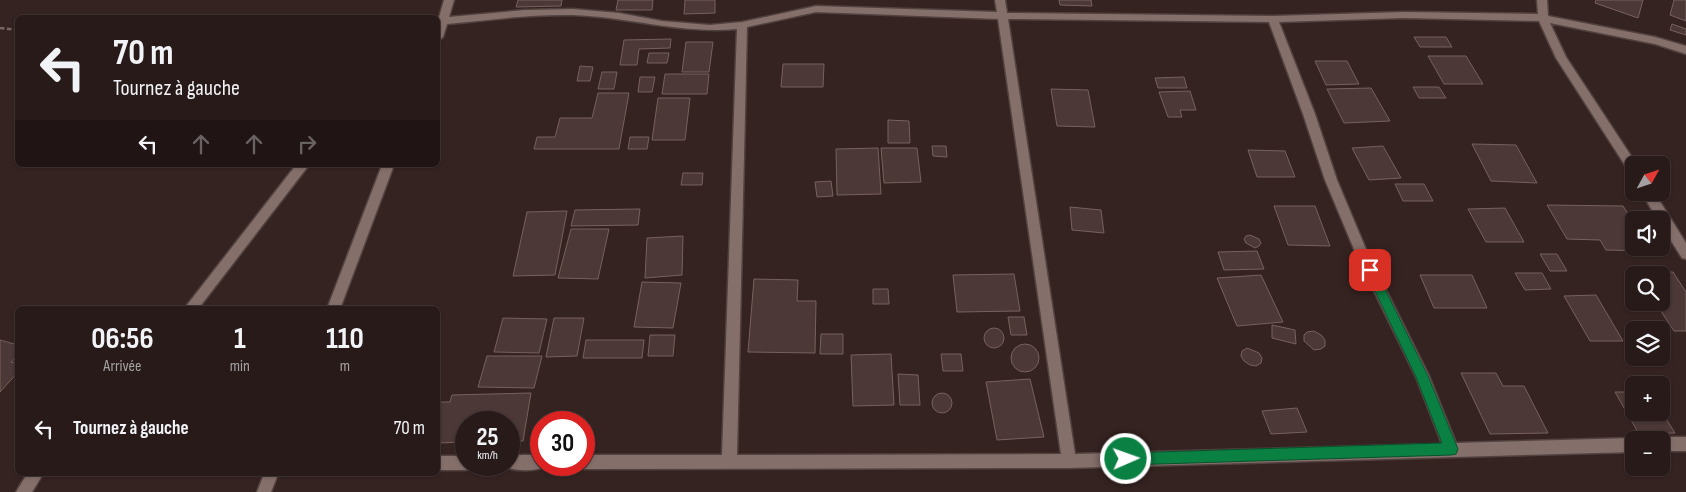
<!DOCTYPE html>
<html lang="fr">
<meta charset="utf-8">
<style>
:root{--surface:#281a19;--page:#342726;--text:#f1f3f6;--muted:#a5a1a2;--line:#443838}
body{margin:0;font-family:"Sofia Sans Condensed",sans-serif;background:var(--page);color:var(--text);height:100vh;display:flex;flex-direction:column;font-size:19px;white-space:nowrap}
*{box-sizing:border-box;margin:0}
p{font-size:16px;color:var(--muted)}
.icon{flex:none;width:28px;height:28px;fill:none;stroke:currentColor;stroke-width:2;stroke-linecap:round;stroke-linejoin:round}
.map{position:relative;flex:1;overflow:hidden}
.details{position:absolute;left:15px;top:306px;width:425px;height:170px;display:flex;flex-direction:column;background:var(--surface);border-radius:8px;box-shadow:0 1px 4px #0004,0 0 0 1px var(--line)}
.details>*{flex:none}
.guide{position:absolute;left:15px;top:15px;width:425px;height:152px;border-radius:8px;box-shadow:0 1px 4px #0004,0 0 0 1px var(--line);background:#281a19;color:var(--text);overflow:hidden}
.needle{width:32px;rotate:50deg}
.tools{position:absolute;left:1625px;top:156px;display:grid;gap:10px}
.tools a{display:grid;place-items:center;width:45px;height:45px;border-radius:8px;background:var(--surface);box-shadow:0 1px 4px #0004,0 0 0 1px var(--line);font-size:25px}
.speed{position:absolute;left:455px;top:411px;display:flex;gap:10px;font-size:25px;font-weight:700;text-align:center}
.speed>*{display:grid;place-content:center;width:65px;height:65px;border-radius:50%;background:var(--surface);box-shadow:0 1px 4px #0004,0 0 0 1px var(--line);line-height:1}
.speed small{font-size:12px;font-weight:400}
.speed .limit{border:8px solid #d22;background:#fff;color:#111}
.pin{position:absolute;display:grid;place-items:center;width:42px;height:42px;color:#fff;margin:-21px;border-radius:10px;box-shadow:0 2px 8px #0006}
.me{position:absolute;width:55px;margin:-28px;rotate:88deg;stroke-linejoin:round;filter:drop-shadow(0 0 4px #0008)}
.turn{display:flex;align-items:center;gap:18px;height:105px;padding:0 15px;font-size:22px}
.turn .icon{width:65px;height:65px;stroke-width:2.5}
.turn b{display:block;font-size:35px;line-height:42px}
.lanes{display:flex;align-items:center;height:48px;padding:0 15px;background:#0003;justify-content:center;gap:25px;direction:ltr}
.lanes .off{opacity:.35}
.eta{display:flex;justify-content:space-evenly;align-items:center;height:85px;text-align:center}
.eta b{font-size:30px;font-weight:700;line-height:35px}
ul{padding:0;list-style:none}
li{display:flex;align-items:center;gap:15px;height:75px;padding:0 15px}
li div{flex:1}
li b{display:block;font-size:19px}
li em{font-style:normal}
.map>svg:first-child{display:block}
.building{fill:#4c3836;stroke:#77615e}
.lines{fill:none;stroke-linecap:round;stroke-linejoin:round}
.minor-casing{stroke:#51413f;stroke-width:3}
.path{stroke:#756563;stroke-width:2.5;stroke-dasharray:4.5 2.5;stroke-linecap:butt}
.minor{fill:#856f6b;fill-rule:evenodd}
.route{fill:#0b8043;stroke:#07532c}
</style>
<div class="map">
<svg width="1686" height="492" viewBox="0 0 1686 492">
<rect width="100%" height="100%" fill="#352321"/>
<path class="building" d="M518,0H562L561,6L516,7Z
M618,0H653L652,10H616Z
M685,0H715V13L684,14Z
M1059,0H1091L1092,6L1060,5Z
M1596,0H1643L1638,18L1595,3Z
M1674,0H1686V21L1670,15Z
M1672,24L1686,29V35L1670,30Z
M1414,37H1446L1452,47H1420Z
M671,39L670,48L639,49L637,65H620L624,40Z
M686,42H713L709,72H682Z
M649,53H669L667,63H647Z
M1428,56H1466L1483,84H1444Z
M1315,61H1347L1359,84L1326,85Z
M783,64H824L823,87H781Z
M580,66L593,67L590,81H577Z
M602,72H617L614,89H598Z
M665,74H709L707,94H662Z
M640,77H655L652,92H638Z
M1184,77L1187,88H1158L1155,78Z
M1413,87H1439L1446,98H1419Z
M1371,88L1390,121L1344,123L1327,89Z
M1051,89L1088,90L1095,127L1057,126Z
M1190,91L1196,110H1180L1182,117H1168L1159,92Z
M598,93H629L619,149H534L537,137H555L560,118H592Z
M658,98H690L685,140H652Z
M888,120L909,121L910,143H888Z
M630,137H649L647,149H628Z
M1472,144L1516,145L1537,183L1491,181Z
M932,146H946L947,157L933,156Z
M1383,146L1401,178L1369,180L1352,148Z
M878,148L881,194L837,195L836,149Z
M881,148H917L921,182L884,183Z
M1248,150L1285,151L1295,177H1257Z
M683,173H703L702,185H681Z
M831,181L833,196L817,197L815,182Z
M1395,184H1424L1433,201H1403Z
M1547,205L1623,206L1634,223V248H1650L1652,251L1606,250L1600,240L1567,239Z
M1274,206H1315L1330,246L1288,245Z
M1070,207L1101,210L1104,233L1072,230Z
M1505,208L1524,242H1486L1468,209Z
M640,209L638,225L571,226L575,210Z
M567,211L555,275L513,276L527,212Z
M571,229H609L598,279L558,278Z
M1250,235L1259,239L1261,243L1259,246L1255,248L1246,243L1244,239L1246,236Z
M683,236L682,275L645,278L647,238Z
M1257,251L1264,269L1224,270L1218,252Z
M1540,254H1557L1567,271H1550Z
M1635,272H1673L1686,292V331H1674L1655,302H1661V275H1637Z
M1515,273H1542L1551,289L1525,290Z
M1014,274L1020,311L957,312L953,275Z
M1261,275L1283,322L1237,326L1217,278Z
M1420,275H1472L1487,308H1434Z
M754,279L798,280L797,301H816L815,353L748,352Z
M642,282L681,283L673,328L634,327Z
M873,289H888L889,304H873Z
M1596,295L1623,341H1590L1564,296Z
M1008,317H1024L1027,335H1011Z
M503,318L547,319L539,353L494,352Z
M554,318H584L577,356L546,357Z
M1272,325L1295,330L1296,344L1272,338Z
M984 338a10 10 0 1 1 20 0a10 10 0 1 1-20 0Z
M1314,331L1321,335L1325,340V346L1321,349L1314,350L1304,341V335L1307,332Z
M821,334H843V354H820Z
M650,335H675L673,356H648Z
M0,340L18,345V356L11,362L18,364V372L0,392Z
M586,340H644L642,358H583Z
M1011 358a14 14 0 1 1 28 0a14 14 0 1 1-28 0Z
M1247,348L1259,353L1262,358L1261,363L1256,366L1250,365L1244,361L1241,356L1242,351Z
M891,354L894,405L853,406L851,355Z
M941,354H961L963,371H943Z
M487,356H542L534,388L478,387Z
M1461,373H1496L1503,386H1524L1548,433L1490,434Z
M898,374L918,375L920,405H900Z
M1030,379L1044,437L997,440L986,382Z
M1615,392H1634V412L1661,411L1675,433L1639,434Z
M932 403a10 10 0 1 1 20 0a10 10 0 1 1-20 0Z
M531,393L523,441H509V422H466V442L438,443V402H450L452,395Z
M1297,408L1307,432L1271,434L1262,411Z"/>
<g class="lines">
<defs>
<path id="minor" d="M444,0H454L449,17L525,10L573,9L619,13L662,21L710,25L742,22L816,6L997,12L995,0H1005L1007,13L1273,16L1404,12L1538,14L1537,0H1547L1548,16L1655,37L1686,46V54L1655,44L1550,23L1566,57L1637,165H1634V174L1630,173L1556,58L1539,21L1404,18L1279,22L1315,114L1337,180L1368,254L1429,376L1456,443L1634,438L1639,440H1634V452L1069,468L584,469L578,465H584V455H722L737,29C679,34 630,17 573,15C531,14 489,20 447,24L443,37L438,41V21ZM816,12L998,19L1061,454L737,455L747,27ZM1008,19L1269,22L1303,114L1325,180L1356,254L1416,377L1442,444L1075,454Z
M296,165H309L198,309H184Z
M382,165H394L340,309H327Z
M1641,192H1654L1686,243V259L1682,258L1661,225V220H1658Z
M1661,437H1686V451H1661V440H1656Z
M509,455H541V465H547C540,472 510,472 503,465H509Z
M438,456H466V465H472L471,468L466,470H438Z
M27,474H43L32,492H16Z
M264,474H278L271,492H257Z"/>
</defs>
<use href="#minor" class="minor-casing"/>
<path class="path" d="M0,28L18,30"/>
<use href="#minor" class="minor"/>
</g>
<path class="route" d="M1370,266L1374,267L1428,376L1458,449L1456,454L1451,455L1126,465L1122,463L1120,459L1122,455L1126,453L1442,443L1416,377L1365,270L1366,267Z"/>
</svg>
<div class="tools">
<a><svg class="needle" viewBox="-14 -14 28 28"><path d="M0-13l5 13h-10z" fill="#e53935"/><path d="M0 13l5-13h-10z" fill="#a5a1a2"/></svg></a>
<a><svg class="icon" aria-label="sound" viewBox="0 0 24 24"><path d="M4 9h4l5-4v14l-5-4H4zM17 9q2 3 0 6"/></svg></a>
<a><svg class="icon" aria-label="search" viewBox="0 0 24 24"><circle cx="10" cy="10" r="6"/><path d="M15 15l6 6"/></svg></a>
<a><svg class="icon" aria-label="layers" viewBox="0 0 24 24"><path d="M12 4l9 5-9 5-9-5zM3 14l9 5 9-5"/></svg></a>
<a>+</a>
<a>−</a>
</div>
<div class="speed"><div>25<small>km/h</small></div><div class="limit">30</div></div>
<div class="pin" style="left:1370px;top:270px;background:#d93025"><svg class="icon" aria-label="arrive" viewBox="0 0 24 24"><path d="M6 21V4h12l-3 4 3 4H6"/></svg></div>
<svg class="me" style="left:1126px;top:459px" viewBox="-20 -20 40 40"><circle r="17" fill="#0b8043" stroke="#fff" stroke-width="3"/><path d="M0-11L8 9 0 5-8 9z" fill="#fff"/></svg>
<div class="guide">
<div class="turn"><svg class="icon" aria-label="left" viewBox="0 0 24 24"><path d="M17 20v-9H6M10 6l-5 5 5 5"/></svg><div><b>70 m</b>Tournez à gauche</div></div>
<div class="lanes"><svg class="icon" aria-label="left" viewBox="0 0 24 24"><path d="M17 20v-9H6M10 6l-5 5 5 5"/></svg><svg class="icon off" aria-label="ahead" viewBox="0 0 24 24"><path d="M12 20V5M6 11l6-6 6 6"/></svg><svg class="icon off" aria-label="ahead" viewBox="0 0 24 24"><path d="M12 20V5M6 11l6-6 6 6"/></svg><svg class="icon off" aria-label="right" viewBox="0 0 24 24"><path d="M7 20v-9h11M14 6l5 5-5 5"/></svg></div>
</div>
<section class="details">
<div class="eta">
<div><b>06:56</b><p>Arrivée</p></div>
<div><b>1</b><p>min</p></div>
<div><b>110</b><p>m</p></div>
</div>
<ul>
<li><svg class="icon" aria-label="left" viewBox="0 0 24 24"><path d="M17 20v-9H6M10 6l-5 5 5 5"/></svg><div><b>Tournez à gauche</b></div><em>70 m</em></li>
</ul>
</section>
</div>
